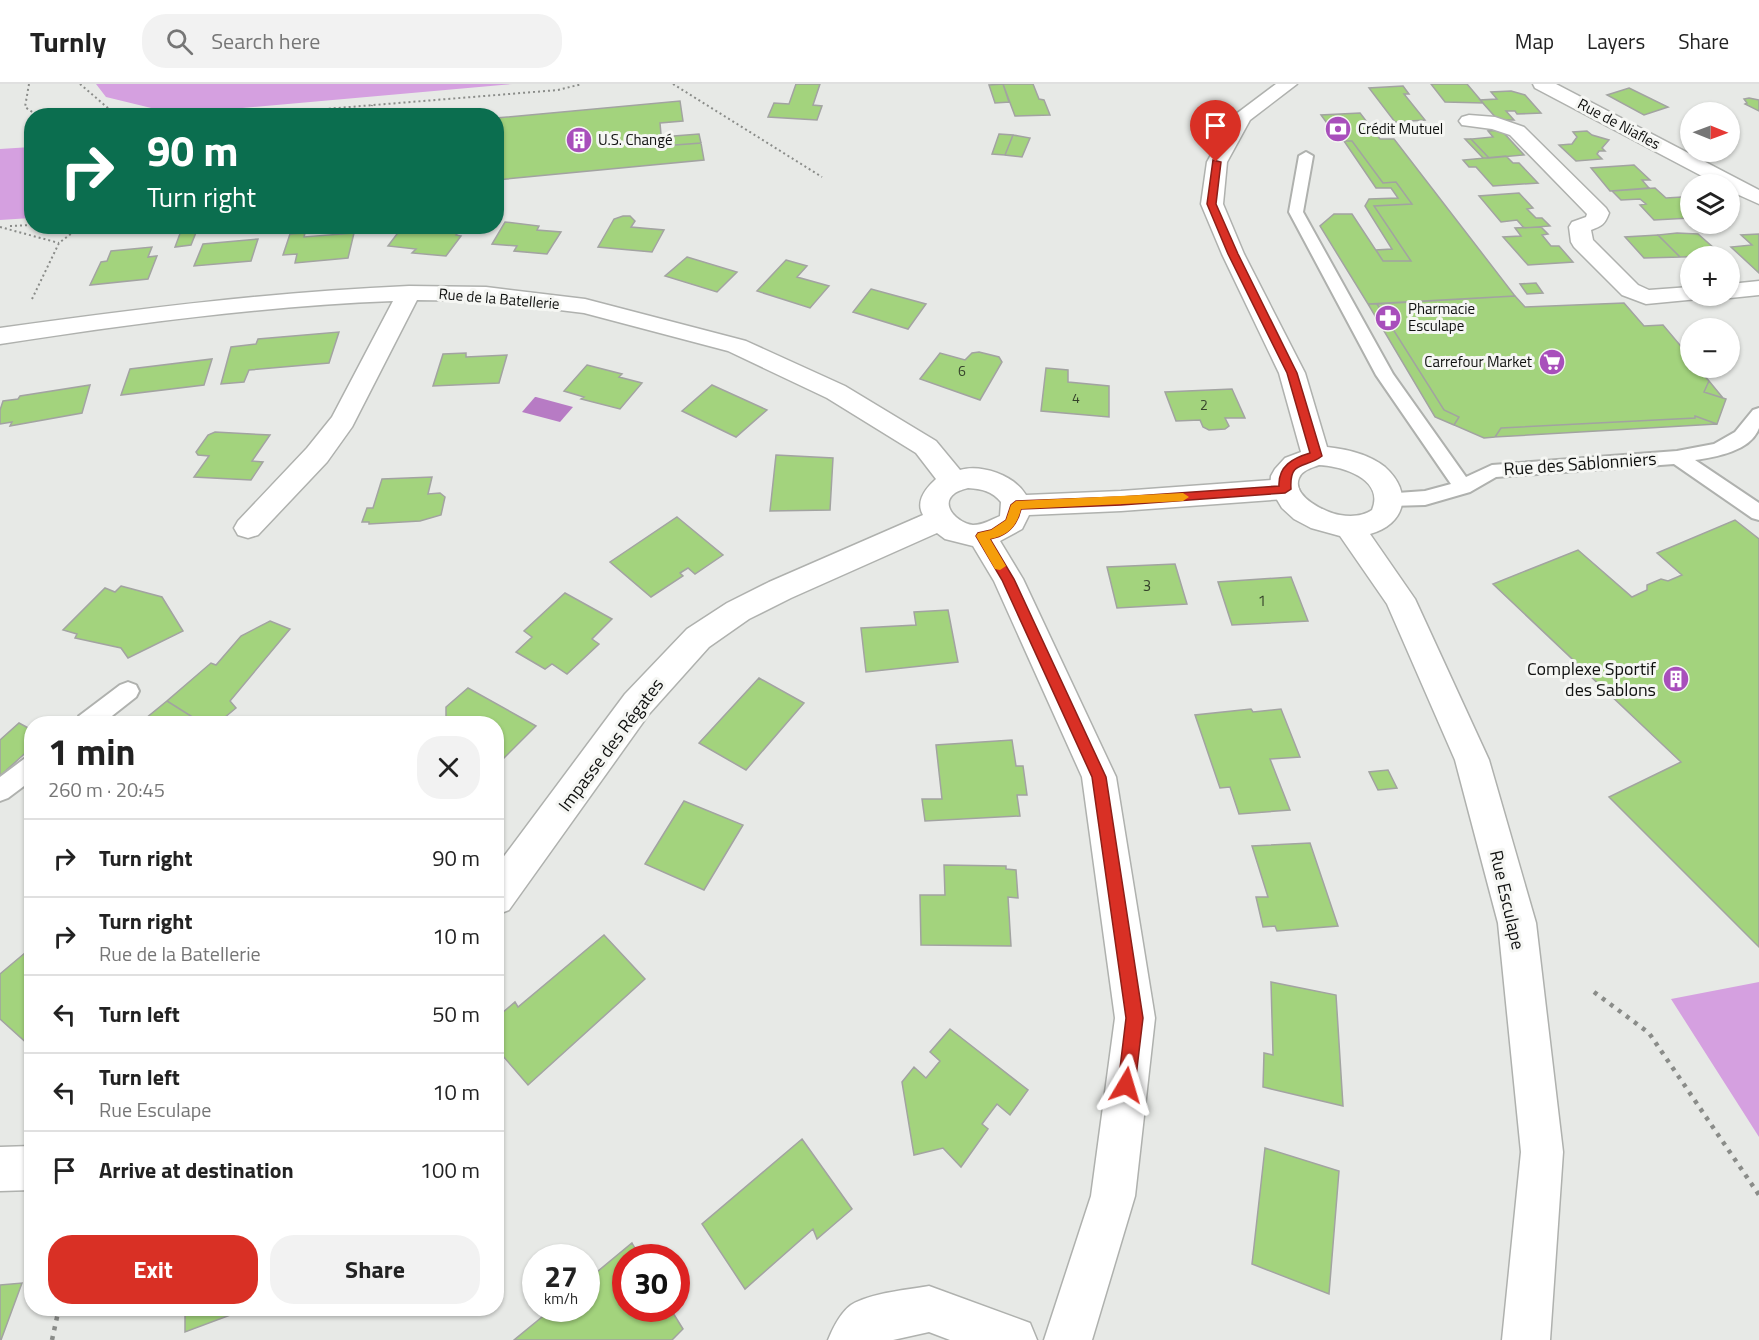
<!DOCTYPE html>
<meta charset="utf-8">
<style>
:root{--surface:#fff;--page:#f2f2f2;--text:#222;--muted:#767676;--line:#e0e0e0;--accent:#d93025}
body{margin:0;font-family:"Titillium Web",sans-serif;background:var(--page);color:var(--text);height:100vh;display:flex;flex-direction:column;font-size:22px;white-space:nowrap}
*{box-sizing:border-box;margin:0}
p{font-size:20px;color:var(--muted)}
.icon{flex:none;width:33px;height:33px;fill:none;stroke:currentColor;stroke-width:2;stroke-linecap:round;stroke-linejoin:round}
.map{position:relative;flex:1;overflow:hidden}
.panel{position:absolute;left:24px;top:632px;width:480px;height:600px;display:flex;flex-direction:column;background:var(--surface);border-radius:24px;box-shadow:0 2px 4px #0004}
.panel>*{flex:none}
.guide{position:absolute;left:24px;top:24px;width:480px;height:126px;border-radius:24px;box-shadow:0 2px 4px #0004;background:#0b6e4f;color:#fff;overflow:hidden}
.needle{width:39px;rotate:91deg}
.controls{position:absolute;left:1680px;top:18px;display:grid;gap:12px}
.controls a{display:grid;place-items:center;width:60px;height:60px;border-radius:50%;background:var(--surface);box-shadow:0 2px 4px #0004;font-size:30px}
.speed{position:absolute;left:522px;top:1160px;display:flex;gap:12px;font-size:30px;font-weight:700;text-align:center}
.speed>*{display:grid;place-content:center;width:78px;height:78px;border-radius:50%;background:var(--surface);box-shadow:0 2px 4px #0004;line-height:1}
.speed small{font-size:15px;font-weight:400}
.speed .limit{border:9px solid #d22;background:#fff;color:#111}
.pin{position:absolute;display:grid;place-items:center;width:51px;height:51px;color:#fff;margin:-62px -26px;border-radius:50% 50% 50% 0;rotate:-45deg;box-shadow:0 0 6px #0007}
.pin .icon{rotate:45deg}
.me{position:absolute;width:66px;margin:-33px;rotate:7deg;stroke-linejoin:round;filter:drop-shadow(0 0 4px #0008)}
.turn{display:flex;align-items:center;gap:21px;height:126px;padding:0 24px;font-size:27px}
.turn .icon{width:78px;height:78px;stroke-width:2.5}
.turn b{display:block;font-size:42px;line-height:51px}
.round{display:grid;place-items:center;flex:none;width:63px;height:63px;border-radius:24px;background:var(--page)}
.headline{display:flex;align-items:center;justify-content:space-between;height:102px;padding:0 24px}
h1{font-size:36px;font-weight:700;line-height:45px}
.button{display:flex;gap:12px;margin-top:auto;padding:12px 24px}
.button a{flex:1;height:69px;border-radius:24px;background:var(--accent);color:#fff;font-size:24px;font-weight:700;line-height:69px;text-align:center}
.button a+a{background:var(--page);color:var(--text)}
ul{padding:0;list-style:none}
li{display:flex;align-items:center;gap:18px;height:78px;padding:0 24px;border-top:2px solid var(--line)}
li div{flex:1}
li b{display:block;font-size:22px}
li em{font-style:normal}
header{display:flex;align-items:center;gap:36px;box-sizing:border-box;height:84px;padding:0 30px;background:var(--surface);border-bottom:2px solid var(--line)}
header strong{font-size:28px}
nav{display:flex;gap:33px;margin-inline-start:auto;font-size:21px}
.search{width:420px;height:54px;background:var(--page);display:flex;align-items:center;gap:15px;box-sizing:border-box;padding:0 21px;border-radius:24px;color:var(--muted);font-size:22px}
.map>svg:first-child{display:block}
.green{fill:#d5a0e0}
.water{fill:#b77bc4}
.building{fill:#a3d37d;stroke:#a2a3a1;stroke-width:1.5}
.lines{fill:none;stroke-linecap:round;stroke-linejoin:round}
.lane-casing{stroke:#afb1ae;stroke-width:4}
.street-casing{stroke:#afb1ae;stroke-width:3}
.secondary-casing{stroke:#afb1ae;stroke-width:3}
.path-far1{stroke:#8a8c89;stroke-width:2;stroke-dasharray:2 3;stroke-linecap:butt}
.path{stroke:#8a8c89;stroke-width:4.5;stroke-dasharray:4 6;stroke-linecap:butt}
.lane{fill:#fff;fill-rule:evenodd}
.street{fill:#fff;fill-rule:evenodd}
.secondary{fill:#fff;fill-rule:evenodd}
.route{fill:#d93025;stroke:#8d1f18;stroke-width:1.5}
.slow{fill:#f59e0b}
.labels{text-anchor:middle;stroke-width:6;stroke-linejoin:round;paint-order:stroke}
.far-number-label{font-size:14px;fill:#35422b}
.far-street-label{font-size:15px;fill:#101110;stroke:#f5f6f3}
.far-poi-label{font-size:15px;fill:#101110;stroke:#f5f6f3;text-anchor:start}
.number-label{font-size:15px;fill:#35422b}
.street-label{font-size:18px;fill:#101110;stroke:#f5f6f3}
.poi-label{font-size:18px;fill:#101110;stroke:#f5f6f3;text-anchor:end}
</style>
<header>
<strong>Turnly</strong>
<div class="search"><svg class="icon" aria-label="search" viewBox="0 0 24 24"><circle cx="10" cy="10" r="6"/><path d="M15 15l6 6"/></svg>Search here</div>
<nav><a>Map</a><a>Layers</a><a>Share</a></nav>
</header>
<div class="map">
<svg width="1759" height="1256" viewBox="0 0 1759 1256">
<rect width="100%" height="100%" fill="#e7e9e6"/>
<path class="green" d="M96,0H512L176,30L106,13Z
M31,63V80L25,91H31V134L0,136V65Z
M1759,898V1053L1671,915Z"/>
<path class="water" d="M535,313H536L573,323L560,338L522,328Z"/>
<path class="building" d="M796,0H820L813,21L822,22L817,36L768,33L774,19L789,20Z
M1003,0L1009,18L995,19L989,1Z
M1003,0H1033L1039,15L1044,16L1050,31L1015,32Z
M1431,0H1467L1483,19L1445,18Z
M1403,2L1409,10H1404L1425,36L1395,38L1369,4Z
M1629,4L1668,23L1644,31L1607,11Z
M1511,7L1525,11L1541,29L1517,30L1515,27H1506L1514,36H1498L1480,16L1497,15L1491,8Z
M1749,14L1759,16V27L1745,20L1747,19L1744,15Z
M680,17L683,37L660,39L662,62L701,59L704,76L496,96V34Z
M1360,29L1380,55H1394L1515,212L1368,220L1320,142L1334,130H1352L1383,177H1411L1374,122L1412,120L1396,98L1383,99L1352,57H1340L1321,31Z
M1501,46L1524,71L1489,74L1471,55L1493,53L1488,47Z
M1587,47L1592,51L1609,56L1602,64L1605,67H1599L1597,70L1602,75L1576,77L1559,61L1572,60L1577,53L1573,48Z
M699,50L701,59L662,62L661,53Z
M999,50L1013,51L1005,71L992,70Z
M1013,51L1030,54L1022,73L1005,71Z
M1465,55H1471L1489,74H1483Z
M1344,57H1352L1383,99L1396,98L1412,120L1374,122L1411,177H1383L1376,166L1392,165L1365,122L1369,115L1398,114L1391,104H1376Z
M1506,72L1513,79H1519L1538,99L1493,102L1476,83H1469L1463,76Z
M1634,81L1650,96H1642L1649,104L1610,107L1591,84Z
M1655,104L1666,114L1682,113L1690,121V134L1654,136L1640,121L1646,120L1640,115L1621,116L1612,107Z
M1519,109L1533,124L1527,125L1536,134H1542L1550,142L1524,144L1517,136L1501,138L1479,112Z
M623,132H630L635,137L631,143L664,146L652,168L598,163L614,135Z
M505,138L539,142L537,146L561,148L547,170L514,167L517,162L492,160Z
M403,142L461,144L456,151L461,152L446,172L412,169L416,165L388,162Z
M1541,143L1548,150L1542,151L1551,162H1559L1573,178L1528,181L1503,153L1521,152L1515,144Z
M197,146L191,161L175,163L181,147Z
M305,149L304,153L354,149L348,174L295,179L297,170L283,171L290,150Z
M1677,149L1698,150L1723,172L1680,173L1658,151Z
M1759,150V189L1731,163L1752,161L1741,151Z
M1658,151L1680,173L1644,174L1625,153Z
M258,155L251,177L194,182L203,160Z
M152,163L148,173L157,172L148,195L90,201L101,178L107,177L111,167Z
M687,173L737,188L717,208L665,192Z
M786,176L807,182L797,193L829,202L810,224L757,207Z
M1536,199L1543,209L1527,210L1520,200Z
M871,205L926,220L908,245L853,228Z
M1515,212L1525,223L1624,219L1644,242L1663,241L1690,273V284H1697L1709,297L1704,308L1726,315L1717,340L1695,332V334L1501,344L1495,353L1484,354L1454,341L1459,333L1444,326L1377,220Z
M1368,220H1377L1444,326L1459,333L1454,341L1435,333Z
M339,248L329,279L249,286L244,298L221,300L231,263L256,260L258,255Z
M979,268L999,273L1002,278L980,316L920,295L940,269L965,276L972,269Z
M466,269V273L507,271L499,299L433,302L443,270Z
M212,275L204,301L121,311L130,285Z
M587,281L622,290L619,293L642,299L620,325L581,315L584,313L564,307Z
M1046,284L1068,286V298L1109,302V333L1041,327Z
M1709,297L1723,314L1704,308Z
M90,301L82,329L10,342L12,338L0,340V326L3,317L18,315L20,312Z
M712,301L767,326L736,353L682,327Z
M1232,305L1245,334H1225L1229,342L1225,345L1209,346L1203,343L1200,336L1176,337L1165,308Z
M1695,332L1717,340L1495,353L1501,344L1695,334Z
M215,348L270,351L252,377L263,378L251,396L194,393L209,372L198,371L196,368L208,351Z
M776,371L833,374L830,426L770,427Z
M432,393L428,410L440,409L445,413L441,431L420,437L369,440V438H362L367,424H373L382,395Z
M677,433L723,471L695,490L688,484L680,489L683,492L651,513L610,478Z
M1735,436L1759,455V863L1609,713L1681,678L1493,500L1578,466L1632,513L1647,506V501L1661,495L1668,497L1682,491L1657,469Z
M1175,480L1187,520L1117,524L1107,483Z
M1291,493L1308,537L1232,541L1218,498Z
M121,502L162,513L183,547L128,574L121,564L75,554L77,550L63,546L105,504L115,508Z
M565,509L612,535L592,555L599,560L567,590L552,580L545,585L516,568L532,553L524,547Z
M948,526L958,578L866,588L861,544L916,541L914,528Z
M270,537L290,545L230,617L236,624L218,639H202L167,617L211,579L216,581L241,552Z
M759,594L804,619L746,686L699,659Z
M468,604L536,642L496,682V639H446V623Z
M167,617L202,639H140Z
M1251,625L1253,628L1281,625L1300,673L1270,675L1290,726L1239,730L1230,703L1220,704L1195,631Z
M19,639L32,646V663L0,692V656Z
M1012,656L1016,682H1023L1027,711H1017L1020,732L925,737L922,715H942L936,661Z
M1388,686L1397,704L1378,706L1369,688Z
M684,717L743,741L704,806L645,780Z
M1310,759L1338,842L1277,847L1275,842L1263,843L1256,813H1268L1252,762Z
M944,781L1006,782V785L1016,786L1018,814L1008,813L1011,862L921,861L920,811H945Z
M604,851L645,895L528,1001L496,964V934L515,918L518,923Z
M32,863V961L30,962L0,935V890Z
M1271,898L1336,911L1343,1022L1263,1003L1264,969L1273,971Z
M950,945L1028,1006L1010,1031L997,1020L982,1040L988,1045L961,1083L943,1064L914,1071L902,998L914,983L926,994L940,977L930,968Z
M802,1055L852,1125L817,1155L813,1145L745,1205L702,1140Z
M1265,1064L1339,1087L1329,1210L1252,1180Z
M632,1159L640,1173H626V1224H670L683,1245L672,1256H514L553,1224H586V1197Z
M22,1199L1,1256H0V1201Z
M185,1224H249L185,1248Z"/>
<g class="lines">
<defs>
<path id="lane" d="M1306,68L1313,72L1303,128L1393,290L1466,393L1492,381L1677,367L1714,360L1735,348L1753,326L1759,324C1759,330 1759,339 1759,344C1751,367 1716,373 1695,376L1759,419V436L1752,434L1674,380L1496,393L1470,408L1425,421L1390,422L1383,420L1380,415L1383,410L1425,407L1451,400L1376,291L1289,128L1299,72Z
M128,598L136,601L139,607L136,613L103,639H76L79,632L120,601Z
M32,672V696L8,714L0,717V693L24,675Z"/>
<path id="street" d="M1469,31L1495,33L1524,43L1606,124L1609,129C1605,140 1602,142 1591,146L1593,156L1638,201L1649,206L1690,203V212H1701L1698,215L1646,220L1622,211L1574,163L1571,158L1569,143L1572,138L1586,133L1587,130L1510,51L1492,45L1462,41L1459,37L1462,33Z
M1759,197V211L1730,214L1721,212H1730V200Z
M409,202L486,203L585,215L746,257L845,302L936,357L960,386C981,380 1014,391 1026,411L1121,407L1285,395L1295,398L1299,405L1295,412L1285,415L1121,427L1029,431L1022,445L1000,457L1023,495L1116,693L1155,934L1135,1112L1092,1256H1044L1091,1112L1115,934L1082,693L994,497L973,462L945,455L937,449L791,514L749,535L709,563L649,630L509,826L496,831V783L625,610L687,545L727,519L769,498L923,431C915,417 926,404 936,395L916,369L827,314L728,267L584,229L486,217L417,216L352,343L327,378L258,451L248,454L238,451L234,444L238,437L307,364L332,333L393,217C262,222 130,240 0,260V244C136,225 272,208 409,202ZM968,404C982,405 992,407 1001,418L1000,432C991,436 983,441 973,441C959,440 938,421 955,409C958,407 964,405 968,404Z
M32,1062V1106L0,1107V1063Z
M929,1202L1030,1239L1037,1256H950L929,1248L893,1256H828C833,1244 840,1229 851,1221C870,1209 907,1206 929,1202Z"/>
<path id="secondary" d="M1276,0H1297L1250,36L1227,78L1223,120L1244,170L1305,289L1327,363C1346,365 1369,370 1385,383C1413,408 1406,440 1370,450L1415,515L1489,676L1536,839L1563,1068L1550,1256H1502L1521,1068L1498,839L1455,676L1387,520L1340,452L1311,444L1294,435L1282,424L1270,404L1271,392L1275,385L1285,374L1301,368L1279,289L1222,170L1201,120L1207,78L1232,33ZM1319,381C1342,382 1385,395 1372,426C1363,432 1352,433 1340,431C1326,429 1291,412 1299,394C1302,386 1312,384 1319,381Z
M1533,0H1556L1759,106V120L1730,107V100H1717L1535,4Z"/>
</defs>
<use href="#lane" class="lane-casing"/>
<use href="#street" class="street-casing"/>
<use href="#secondary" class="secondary-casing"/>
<path class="path-far1" d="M29,0L25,23L38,32
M80,0L109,25L150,32
M673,0L822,93
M239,32L558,6L582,0
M370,32L372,21
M10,142L32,141
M0,143L59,159
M32,215L59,159L81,142"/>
<path class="path" d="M1594,908L1649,949L1759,1111
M52,1256L59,1224"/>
<use href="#lane" class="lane"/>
<use href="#street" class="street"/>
<use href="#secondary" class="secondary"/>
</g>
<path class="route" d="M1213,76L1221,78L1216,120L1238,170L1297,289L1322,372C1306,385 1289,375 1291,405L1285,409L1121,421L1021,425C1017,442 1008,452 990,455L1014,495L1106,693L1143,934L1135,1001L1133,1007L1126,1009L1120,1007L1118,1001L1126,934L1092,693L1002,496L976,452L978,449L991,446L1006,436L1011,421L1016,417L1121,413L1279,402C1278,382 1293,374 1310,369L1287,289L1228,170L1207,120Z"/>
<path class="slow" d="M1183,409L1189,413L1183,417L1021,425C1017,442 1008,452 990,455L1006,482L1000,486L995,485L976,452L978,449L991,446L1006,436L1011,421L1016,417Z"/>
<defs>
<symbol id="bank-disc" viewBox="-11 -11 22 22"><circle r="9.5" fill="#a84fbb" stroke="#f5f6f3"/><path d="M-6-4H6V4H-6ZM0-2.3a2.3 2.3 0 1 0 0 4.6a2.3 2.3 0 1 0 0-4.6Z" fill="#fff"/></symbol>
<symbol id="building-disc" viewBox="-11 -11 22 22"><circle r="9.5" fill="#a84fbb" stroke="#f5f6f3"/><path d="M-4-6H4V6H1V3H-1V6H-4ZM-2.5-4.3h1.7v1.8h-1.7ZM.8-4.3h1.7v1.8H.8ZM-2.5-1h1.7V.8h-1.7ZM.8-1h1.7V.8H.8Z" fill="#fff"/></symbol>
<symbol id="pharmacy-disc" viewBox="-11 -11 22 22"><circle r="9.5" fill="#a84fbb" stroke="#f5f6f3"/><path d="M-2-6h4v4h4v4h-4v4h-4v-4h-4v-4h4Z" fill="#fff"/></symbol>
<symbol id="supermarket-disc" viewBox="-11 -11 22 22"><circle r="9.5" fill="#a84fbb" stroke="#f5f6f3"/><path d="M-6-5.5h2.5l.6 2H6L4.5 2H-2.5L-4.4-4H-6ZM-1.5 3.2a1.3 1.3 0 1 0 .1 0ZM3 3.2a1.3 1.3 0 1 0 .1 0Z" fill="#fff"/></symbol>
</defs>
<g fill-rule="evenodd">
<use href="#bank-disc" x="1323" y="30" width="30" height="30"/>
<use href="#building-disc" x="564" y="41" width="30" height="30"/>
<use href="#pharmacy-disc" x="1373" y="219" width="30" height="30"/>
<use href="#supermarket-disc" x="1537" y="263" width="30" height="30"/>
<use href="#building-disc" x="1661" y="580" width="30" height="30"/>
</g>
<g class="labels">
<g class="far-number-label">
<text x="962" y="292">6</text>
<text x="1076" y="319">4</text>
<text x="1204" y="326">2</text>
</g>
<g class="far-street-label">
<text transform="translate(1619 40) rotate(28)" y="5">Rue de Niafles</text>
<text transform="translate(499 215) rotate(5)" y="5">Rue de la Batellerie</text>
</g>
<g class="far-poi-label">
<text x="1358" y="50">Crédit Mutuel</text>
<text x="598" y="61">U.S. Changé</text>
<text x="1408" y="230">Pharmacie<tspan x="1408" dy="17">Esculape</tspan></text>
<text x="1532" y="283" text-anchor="end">Carrefour Market</text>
</g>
<g class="number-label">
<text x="1147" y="507">3</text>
<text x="1262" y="522">1</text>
</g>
<g class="street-label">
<text transform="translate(1580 380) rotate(-4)" y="6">Rue des Sablonniers</text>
<text transform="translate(611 661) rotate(-53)" y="6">Impasse des Régates</text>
<text transform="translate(1507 816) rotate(77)" y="6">Rue Esculape</text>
</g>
<g class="poi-label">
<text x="1656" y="591">Complexe Sportif<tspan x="1656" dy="21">des Sablons</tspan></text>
</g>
</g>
</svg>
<div class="controls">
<a><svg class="needle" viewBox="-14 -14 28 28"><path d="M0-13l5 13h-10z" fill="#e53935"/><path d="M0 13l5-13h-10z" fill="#767676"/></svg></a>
<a><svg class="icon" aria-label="layers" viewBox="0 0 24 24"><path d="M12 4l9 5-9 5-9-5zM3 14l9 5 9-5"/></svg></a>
<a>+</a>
<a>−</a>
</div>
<div class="speed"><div>27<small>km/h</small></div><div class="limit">30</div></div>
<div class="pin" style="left:1216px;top:78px;background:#d93025"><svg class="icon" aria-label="arrive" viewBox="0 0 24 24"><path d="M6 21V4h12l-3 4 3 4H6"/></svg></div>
<svg class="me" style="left:1126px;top:1001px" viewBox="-20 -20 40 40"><path d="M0-17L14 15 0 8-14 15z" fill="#d93025" stroke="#fff" stroke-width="4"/></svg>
<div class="guide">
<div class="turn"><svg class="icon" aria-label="right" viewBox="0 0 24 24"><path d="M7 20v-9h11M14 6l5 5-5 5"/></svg><div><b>90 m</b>Turn right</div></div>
</div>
<section class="panel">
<div class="headline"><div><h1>1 min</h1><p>260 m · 20:45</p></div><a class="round"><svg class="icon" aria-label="close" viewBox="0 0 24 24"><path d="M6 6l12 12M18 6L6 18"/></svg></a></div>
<ul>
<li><svg class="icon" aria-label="right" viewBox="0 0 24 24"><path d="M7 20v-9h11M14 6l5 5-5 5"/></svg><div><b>Turn right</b></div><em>90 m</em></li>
<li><svg class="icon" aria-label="right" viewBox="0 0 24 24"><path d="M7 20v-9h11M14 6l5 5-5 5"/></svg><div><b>Turn right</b><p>Rue de la Batellerie</p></div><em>10 m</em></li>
<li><svg class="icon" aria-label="left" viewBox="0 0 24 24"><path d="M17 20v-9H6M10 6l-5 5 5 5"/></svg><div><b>Turn left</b></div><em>50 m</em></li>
<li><svg class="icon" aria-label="left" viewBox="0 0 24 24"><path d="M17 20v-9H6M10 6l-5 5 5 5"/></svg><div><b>Turn left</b><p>Rue Esculape</p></div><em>10 m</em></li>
<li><svg class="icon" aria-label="arrive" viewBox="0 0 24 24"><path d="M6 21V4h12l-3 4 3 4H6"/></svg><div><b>Arrive at destination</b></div><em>100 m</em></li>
</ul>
<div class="button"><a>Exit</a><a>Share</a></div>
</section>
</div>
